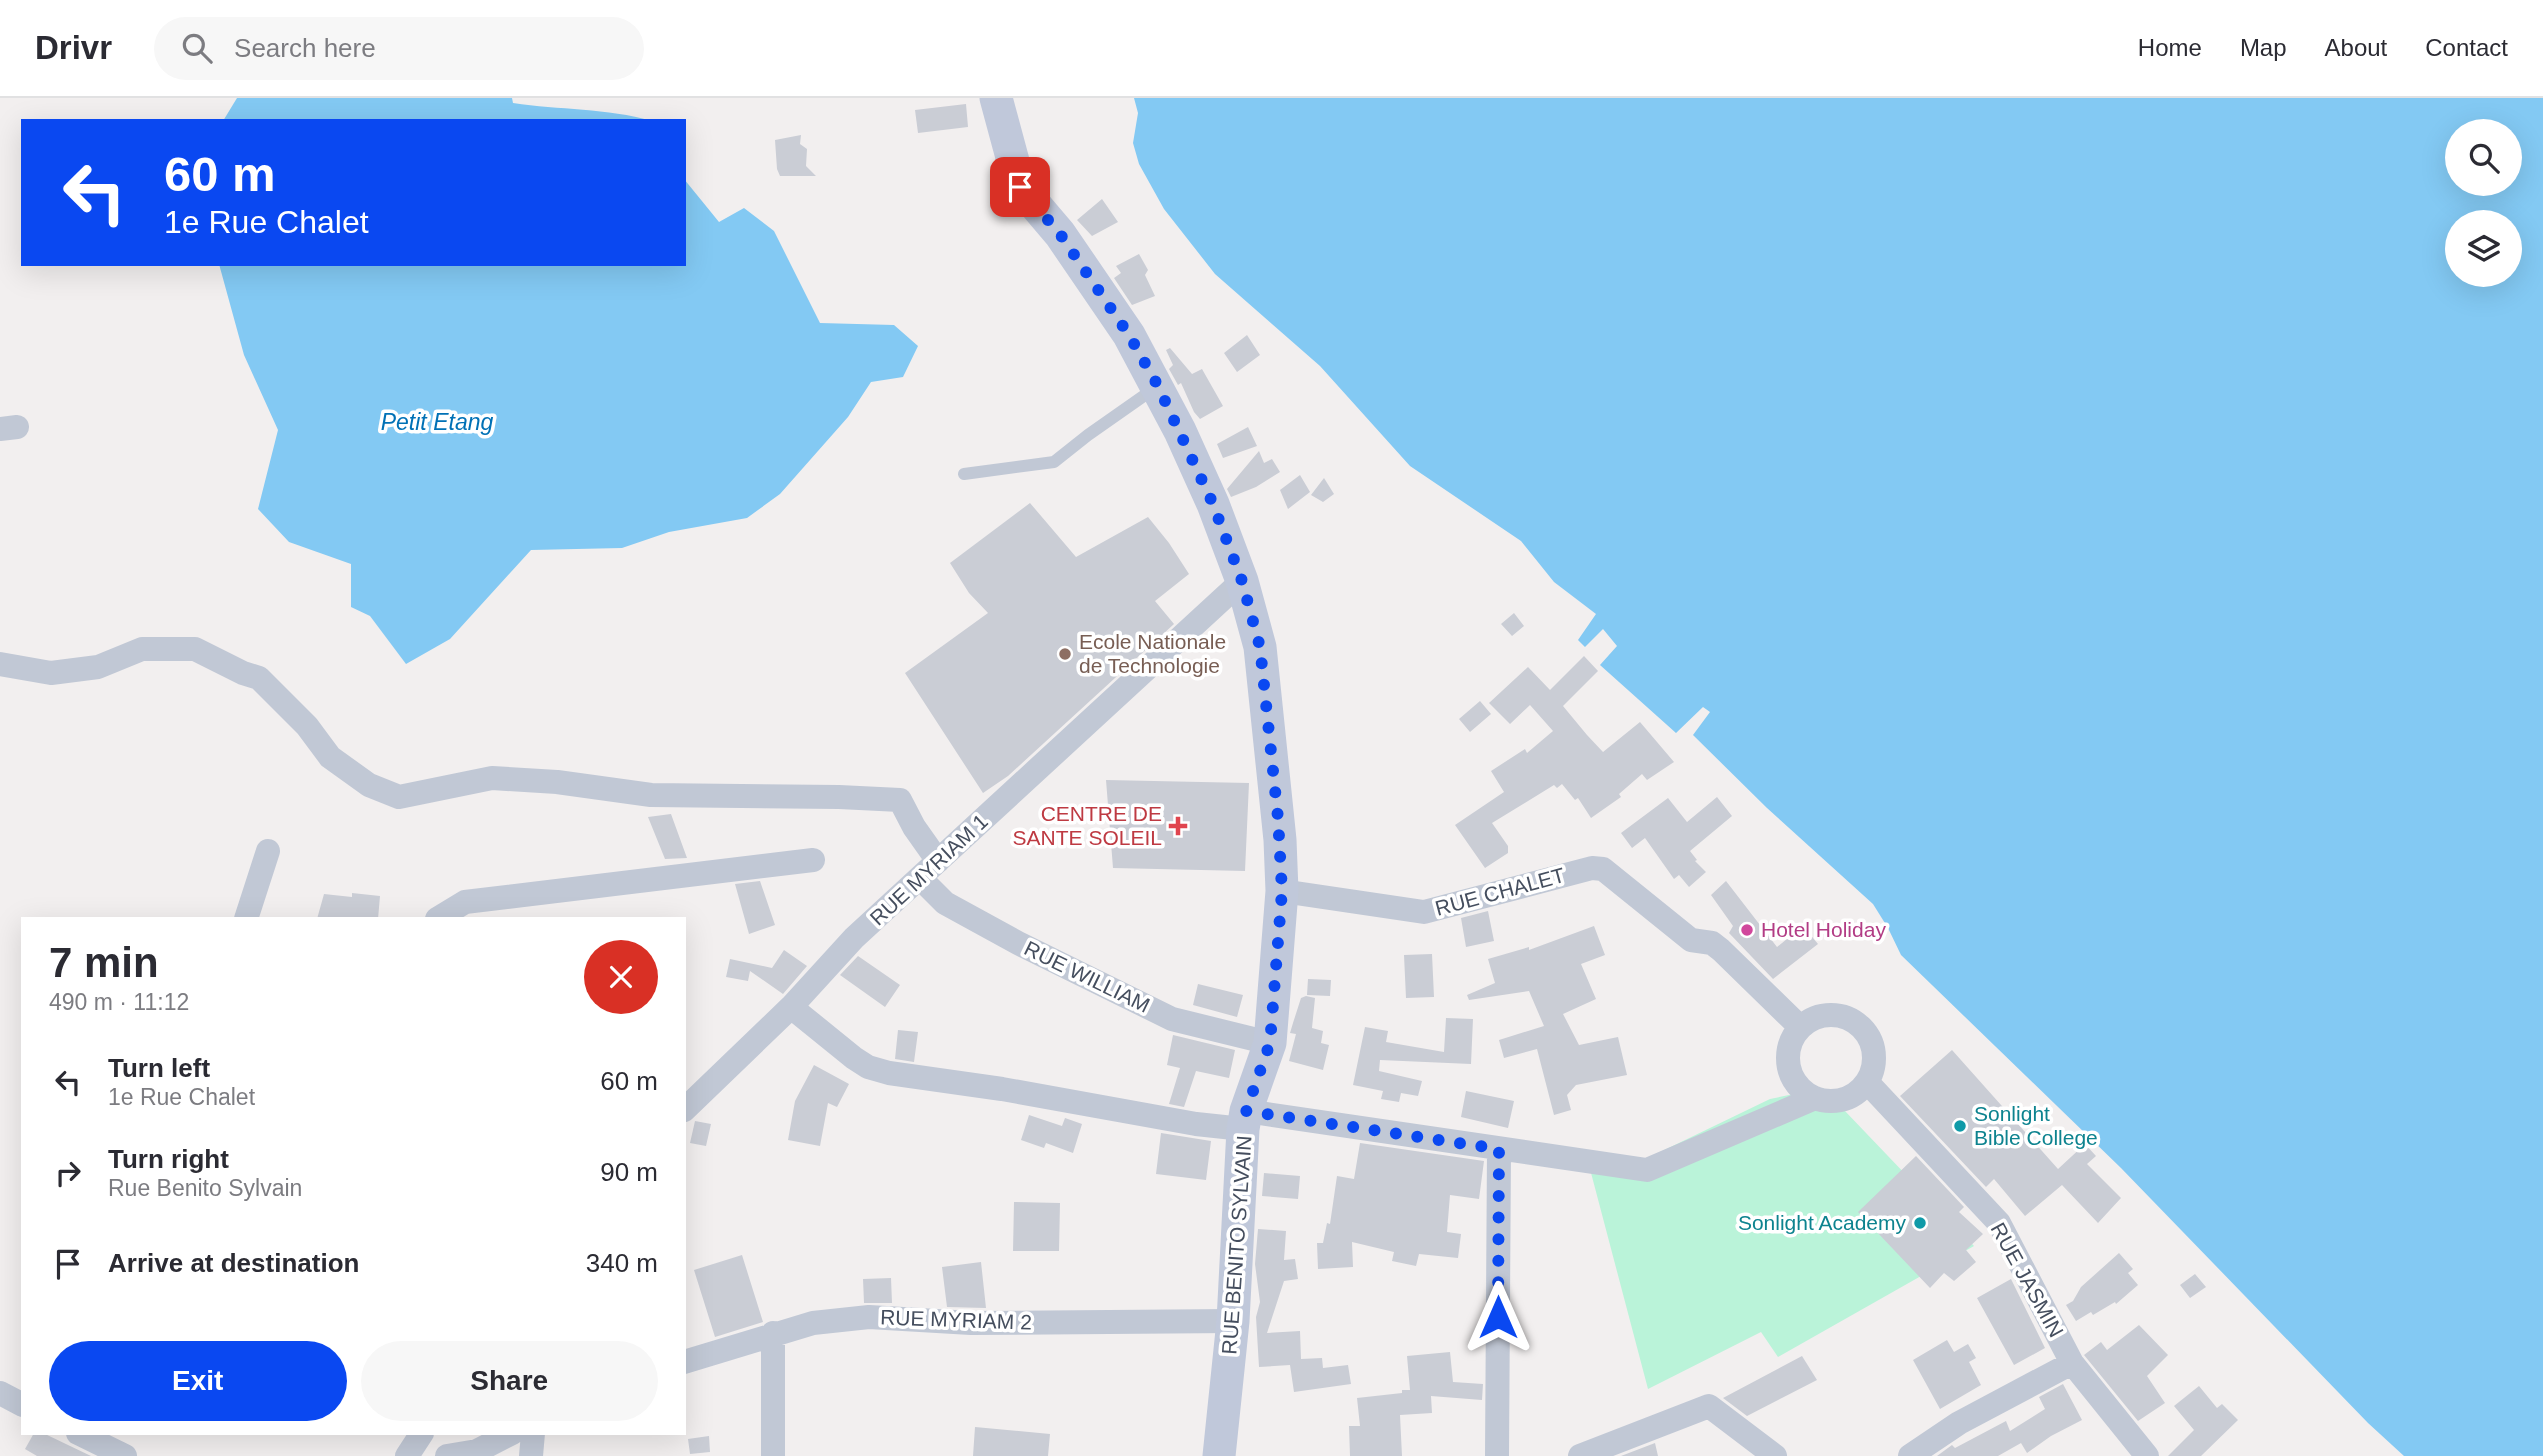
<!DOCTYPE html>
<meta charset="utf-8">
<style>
:root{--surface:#fff;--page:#f7f7f7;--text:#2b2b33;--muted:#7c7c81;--line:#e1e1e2;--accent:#0a48f1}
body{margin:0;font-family:Helvetica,sans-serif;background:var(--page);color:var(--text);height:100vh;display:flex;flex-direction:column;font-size:26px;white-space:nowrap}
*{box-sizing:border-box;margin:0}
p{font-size:23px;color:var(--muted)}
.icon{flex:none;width:38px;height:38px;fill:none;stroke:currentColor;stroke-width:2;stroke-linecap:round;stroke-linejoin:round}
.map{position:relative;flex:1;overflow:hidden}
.sheet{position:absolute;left:21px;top:819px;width:665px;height:518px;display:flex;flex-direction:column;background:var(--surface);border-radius:0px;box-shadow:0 7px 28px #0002}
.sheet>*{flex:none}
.hud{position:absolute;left:21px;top:21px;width:665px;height:147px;border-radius:0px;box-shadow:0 7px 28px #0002;background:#0a48f1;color:#fff;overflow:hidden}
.buttons{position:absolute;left:2445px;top:21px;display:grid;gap:14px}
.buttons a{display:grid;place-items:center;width:77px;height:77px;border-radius:50%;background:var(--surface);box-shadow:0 7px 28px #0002;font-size:35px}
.pin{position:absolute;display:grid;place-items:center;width:60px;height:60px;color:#fff;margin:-30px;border-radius:14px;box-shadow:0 4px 10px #0006}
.me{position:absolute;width:77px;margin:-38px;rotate:0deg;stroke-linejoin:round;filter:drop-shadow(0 0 5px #0008)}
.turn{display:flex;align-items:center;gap:24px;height:147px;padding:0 28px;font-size:32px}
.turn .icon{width:91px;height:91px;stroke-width:2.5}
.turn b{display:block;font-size:49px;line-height:60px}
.round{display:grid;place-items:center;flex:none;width:74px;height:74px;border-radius:37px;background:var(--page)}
.summary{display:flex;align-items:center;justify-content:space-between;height:119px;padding:0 28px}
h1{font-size:42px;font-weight:600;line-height:52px}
.action{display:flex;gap:14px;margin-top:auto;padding:14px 28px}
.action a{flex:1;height:80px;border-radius:42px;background:var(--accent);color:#fff;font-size:28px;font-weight:600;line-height:80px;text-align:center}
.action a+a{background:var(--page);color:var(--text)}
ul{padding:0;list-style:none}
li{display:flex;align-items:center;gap:21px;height:91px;padding:0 28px}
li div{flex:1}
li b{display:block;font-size:26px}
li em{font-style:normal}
header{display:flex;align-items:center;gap:42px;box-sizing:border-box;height:98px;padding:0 35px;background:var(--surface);border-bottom:2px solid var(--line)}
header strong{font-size:33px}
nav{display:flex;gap:38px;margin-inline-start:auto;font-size:24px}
.search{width:490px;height:63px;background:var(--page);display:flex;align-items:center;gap:18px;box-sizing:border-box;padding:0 24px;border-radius:38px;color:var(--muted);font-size:26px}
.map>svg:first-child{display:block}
.green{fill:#baf3d9}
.water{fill:#83c9f3;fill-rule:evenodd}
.building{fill:#cacdd5}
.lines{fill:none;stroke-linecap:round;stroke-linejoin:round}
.lane{stroke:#c1c8d5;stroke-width:12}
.street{stroke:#c1c8d5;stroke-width:24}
.secondary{stroke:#c0c8da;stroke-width:33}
.route{stroke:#0a48f1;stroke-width:12;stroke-dasharray:0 21.6}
.education-dot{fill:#8d6e63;stroke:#fff;stroke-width:2.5}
.health-dot{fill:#e0444e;stroke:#fff;stroke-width:2.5}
.hotel-dot{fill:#d1479c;stroke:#fff;stroke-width:2.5}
.culture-dot{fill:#0f9aa8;stroke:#fff;stroke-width:2.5}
.labels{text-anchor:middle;stroke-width:7;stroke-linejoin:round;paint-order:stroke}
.education-label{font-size:21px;fill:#785e54;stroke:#fff;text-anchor:start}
.health-label{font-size:21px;fill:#be3a42;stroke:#fff;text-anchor:end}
.street-label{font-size:21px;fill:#454e5e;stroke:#fff}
.hotel-label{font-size:21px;fill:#b23c85;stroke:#fff;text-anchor:start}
.culture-label{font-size:21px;fill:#0d838f;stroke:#fff;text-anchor:start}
.water-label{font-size:23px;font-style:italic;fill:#0071b6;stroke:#fff}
</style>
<header>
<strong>Drivr</strong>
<div class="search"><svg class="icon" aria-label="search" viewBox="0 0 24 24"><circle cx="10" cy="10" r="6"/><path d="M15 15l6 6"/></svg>Search here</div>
<nav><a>Home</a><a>Map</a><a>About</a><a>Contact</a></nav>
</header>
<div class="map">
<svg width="2543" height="1358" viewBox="0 0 2543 1358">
<rect width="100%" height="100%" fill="#f2efef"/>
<path class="green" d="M1823,990L1974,1148L1778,1259L1761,1234L1648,1291L1590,1071L1623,1072L1770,1001Z"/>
<path class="water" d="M237,0H512L513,5C559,12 607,10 652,23H223Z
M1134,0H2543V1358H2404L2368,1325L2121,1070L1901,857L1888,830L1873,806L1767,710L1693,637L1710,614L1703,609L1676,635L1600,567L1617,548L1603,531L1585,549L1578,542L1596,516L1554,484L1521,443L1410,368L1320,268L1215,176L1164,111L1139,66L1133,45L1138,15ZM2510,33V86H2457V33ZM2457,124H2510V177H2457Z
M684,81L719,124L744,110L774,133L820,225L894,227L918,248L903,279L871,284L848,319L780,396L747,420L669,434L622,450L531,452L450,541L406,566L370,518L351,509V466L289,444L258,411L278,332L244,257L219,166H684Z"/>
<path class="building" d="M966,6L968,29L918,35L915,12Z
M801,37L800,46L807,51L806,68L816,78H780L777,71L775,42Z
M1102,101L1118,124L1092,138L1077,122Z
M1139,156L1148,172L1145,177L1155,198L1132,207L1114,180L1121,175L1116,168Z
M1247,237L1260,257L1237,274L1224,255Z
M1170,250L1192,276L1202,271L1223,308L1200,321L1194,314L1181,285L1178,287L1169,271L1173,267L1166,252Z
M1248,329L1257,348L1223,360L1217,346Z
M1259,353L1264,365L1272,361L1280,374L1256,389L1231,399L1227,391Z
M1300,377L1310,394L1288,411L1280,392Z
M1324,380L1334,396L1323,404L1311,397Z
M1030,405L1076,459L1148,419L1169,445L1189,476L1155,503L1174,526L1008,678L983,695L905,575L988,515L969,495L950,465Z
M1514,515L1524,528L1512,538L1501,526Z
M1584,558L1598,573L1563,608L1587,637L1603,654L1640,624L1674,664L1647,682L1642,676L1619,696L1621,699L1591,720L1578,700L1575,702L1562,686L1557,690L1554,687L1492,725L1508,748V755L1485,770L1455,727L1504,694L1491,673L1525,651L1527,655L1553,633L1530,607L1510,626L1489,605L1528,569L1550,592Z
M1480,603L1491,616L1470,634L1459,621Z
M1106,682L1249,685L1245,773L1113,770Z
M1717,699L1732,718L1690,753L1697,762L1695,763L1706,774L1689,789L1679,777L1674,781L1645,740L1632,750L1621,735L1668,700L1687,724Z
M671,716L687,760L665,761L648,719Z
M760,783L775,827L749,836L735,786Z
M1726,783L1777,849L1803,828L1818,846L1773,881L1729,835L1733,828L1711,797Z
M352,795L380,798L378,821H317L324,796L352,799Z
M1488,813L1494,843L1466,849L1461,820Z
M1594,828L1605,857L1581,866L1596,901L1563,916L1579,947L1618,939L1627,977L1576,987L1567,997L1571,1012L1554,1017L1537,951L1504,960L1499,942L1544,928L1529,893L1469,902L1467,897L1495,885L1488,861L1529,849V852Z
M784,852L807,868L783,896L750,873L748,883L726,879L730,861L772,870Z
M1432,856L1434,899L1406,900L1404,857Z
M858,858L900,887L885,909L840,877Z
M1308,881L1331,882L1330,898L1307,897Z
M1198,886L1243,897L1237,919L1193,907Z
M1306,898L1315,900L1312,930L1323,933L1321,945L1329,947L1323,972L1289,963L1296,936L1290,935L1293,925L1301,900Z
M1446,920L1473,921L1471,966L1380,962L1379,973L1422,983L1418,998L1401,995L1399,1004L1381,1001L1383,993L1353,987L1365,929L1388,933L1386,944L1444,954Z
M898,932L918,934L914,964L895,961Z
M1173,937L1235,952L1229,980L1196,973L1184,1009L1169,1006L1180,970L1167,967Z
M1952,952L2058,1071L2085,1046L2096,1058L2087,1066L2121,1100L2098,1125L2062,1087L2025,1118L1994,1081L1986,1089L1900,998Z
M814,967L849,986L837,1009L828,1005L820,1048L788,1042L795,1003Z
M1466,993L1514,1003L1508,1030L1461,1019Z
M1029,1017L1062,1028L1065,1020L1082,1026L1073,1055L1046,1045L1044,1050L1021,1042Z
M695,1023L711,1026L706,1048L690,1045Z
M1161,1035L1211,1043L1206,1082L1156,1076Z
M1360,1045L1484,1063L1479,1101L1450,1097L1447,1134L1461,1136L1458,1160L1419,1156L1416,1168L1392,1163L1394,1154L1352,1144L1353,1169L1318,1171L1317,1145H1323L1327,1125L1330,1126L1337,1078L1354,1081Z
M1916,1058L1964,1109L1959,1114L1983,1136L1966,1152L1976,1164L1954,1183L1944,1175L1930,1190L1858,1114Z
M1264,1075L1300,1078L1298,1101L1262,1098Z
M1014,1104L1060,1105L1059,1153H1013Z
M1258,1131L1286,1133L1284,1162L1295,1161L1298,1181L1284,1183L1267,1235L1300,1233L1301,1261L1322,1260L1323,1270L1348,1267L1351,1286L1294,1294L1290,1267L1259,1269L1256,1219L1260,1204L1255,1166Z
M2119,1155L2133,1171L2128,1175L2138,1187L2116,1206L2115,1204L2093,1217L2091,1214L2076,1223L2066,1207L2073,1203L2081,1189Z
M742,1157L763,1224L715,1239L694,1172Z
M981,1164L986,1210L947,1209L942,1169Z
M2195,1176L2206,1189L2190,1200L2180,1187Z
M891,1180L892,1205H864L863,1181Z
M2011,1181L2045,1250L2014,1267L1977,1200Z
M2139,1227L2168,1257L2147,1278L2165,1305L2138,1323L2084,1257L2101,1244L2107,1252Z
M1947,1242L1954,1254L1968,1246L1976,1260L1969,1264L1981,1287L1940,1311L1913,1262Z
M1450,1254L1453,1284L1483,1286L1482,1302L1431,1298L1432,1315L1400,1317L1402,1358H1350L1349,1328H1360L1357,1300L1402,1295V1292H1410L1407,1258Z
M1802,1258L1817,1282L1747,1318L1723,1300Z
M2063,1286L2082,1322L2051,1338L2027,1355L2021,1345L1998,1358H1937L1952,1347L1955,1350L2006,1323L2010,1333L2045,1311L2039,1299Z
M2199,1288L2217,1310L2222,1306L2238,1322L2201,1358H2168L2194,1332L2174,1308Z
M975,1329L1050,1336L1048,1358H973Z
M34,1335H43L91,1358H37L25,1351Z
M709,1338L710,1354L690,1356L688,1341Z
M1655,1345L1658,1358H1621Z"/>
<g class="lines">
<path class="lane" d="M964,376L1054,364L1088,337L1155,290"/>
<path class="street" d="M0,331L17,329
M0,566L51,575L98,569L142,551H195L243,575L259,580L307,628L330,659L369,687L399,699L492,680L557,684L651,697L839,699L900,702L914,729L938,763
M920,780L945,805L1018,845L1172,921L1270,945
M1282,793L1424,814L1592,770L1603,771L1691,842L1712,845L1721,852L1800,929
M246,821L268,753
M437,821L465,804L813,762
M791,909L854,960L868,969L889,975L1002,991L1196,1026L1243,1031
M1788 960a43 43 0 1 1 86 0a43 43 0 1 1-86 0Z
M1867,984L1999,1125L2072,1265L2147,1358
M684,1012L791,909L854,840L1242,483
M1246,1013L1647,1072L1815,1000
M684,1264L813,1225L869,1219L971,1225L1233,1223
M0,1295L23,1307
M78,1335L125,1358
M407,1358L422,1335
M447,1358L477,1353L512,1335
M531,1358L533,1335
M773,1358V1235
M1497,1358L1499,1051
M1580,1358L1709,1308L1775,1358
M1910,1358L1959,1325L2072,1265"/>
<path class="secondary" d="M996,0L1020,89L1060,136L1129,237L1180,333L1213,406L1242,483L1260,549L1280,742L1282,793L1270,945L1246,1013L1243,1031L1233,1223L1219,1358"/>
</g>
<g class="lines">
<path class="route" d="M1020,89L1060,136L1129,237L1158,288L1213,406L1242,483L1260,549L1278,720L1282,793L1270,945L1246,1013L1499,1051L1498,1219"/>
</g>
<circle class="education-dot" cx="1065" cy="556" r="7"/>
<path class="health-dot" d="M1174.5 717.5h7v7h7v7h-7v7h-7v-7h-7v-7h7z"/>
<circle class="hotel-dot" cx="1747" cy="832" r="7"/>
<g class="culture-dot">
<circle cx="1960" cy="1028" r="7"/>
<circle cx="1920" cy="1125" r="7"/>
</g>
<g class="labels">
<g class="education-label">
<text x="1079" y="551">Ecole Nationale<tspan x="1079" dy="24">de Technologie</tspan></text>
</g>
<g class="health-label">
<text x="1162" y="723">CENTRE DE<tspan x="1162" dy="24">SANTE SOLEIL</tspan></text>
</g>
<g class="street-label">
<text transform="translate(929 772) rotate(-43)" y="7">RUE MYRIAM 1</text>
<text transform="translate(1500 794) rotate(-15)" y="7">RUE CHALET</text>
<text transform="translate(1087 879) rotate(26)" y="7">RUE WILLIAM</text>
<text transform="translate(1237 1147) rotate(-86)" y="7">RUE BENITO SYLVAIN</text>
<text transform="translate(2027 1182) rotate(61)" y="7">RUE JASMIN</text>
<text transform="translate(956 1222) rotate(2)" y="7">RUE MYRIAM 2</text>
</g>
<g class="hotel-label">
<text x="1761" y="839">Hotel Holiday</text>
</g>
<g class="culture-label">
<text x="1974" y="1023">Sonlight<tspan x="1974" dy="24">Bible College</tspan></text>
<text x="1906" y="1132" text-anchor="end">Sonlight Academy</text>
</g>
<g class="water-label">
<text x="437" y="332">Petit Etang</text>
</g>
</g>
</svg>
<div class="buttons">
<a><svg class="icon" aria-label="search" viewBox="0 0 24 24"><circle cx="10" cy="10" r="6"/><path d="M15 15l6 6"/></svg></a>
<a><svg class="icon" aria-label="layers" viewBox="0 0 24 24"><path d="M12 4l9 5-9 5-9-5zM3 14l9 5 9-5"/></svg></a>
</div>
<div class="pin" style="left:1020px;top:89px;background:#d93025"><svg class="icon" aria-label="arrive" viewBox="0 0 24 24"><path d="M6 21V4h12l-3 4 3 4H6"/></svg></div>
<svg class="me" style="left:1498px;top:1219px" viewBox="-20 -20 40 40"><path d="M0-17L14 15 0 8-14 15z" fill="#0a48f1" stroke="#fff" stroke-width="4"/></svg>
<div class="hud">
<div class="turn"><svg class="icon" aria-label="left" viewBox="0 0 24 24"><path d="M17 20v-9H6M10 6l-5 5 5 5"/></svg><div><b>60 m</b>1e Rue Chalet</div></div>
</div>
<section class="sheet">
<div class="summary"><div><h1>7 min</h1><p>490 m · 11:12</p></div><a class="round" style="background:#d93025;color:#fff"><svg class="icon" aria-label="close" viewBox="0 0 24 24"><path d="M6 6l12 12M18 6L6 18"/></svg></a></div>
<ul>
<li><svg class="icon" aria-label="left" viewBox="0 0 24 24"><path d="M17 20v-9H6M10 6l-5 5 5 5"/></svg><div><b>Turn left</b><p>1e Rue Chalet</p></div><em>60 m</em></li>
<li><svg class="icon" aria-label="right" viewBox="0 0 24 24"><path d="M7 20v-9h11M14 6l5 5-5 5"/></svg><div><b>Turn right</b><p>Rue Benito Sylvain</p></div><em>90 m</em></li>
<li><svg class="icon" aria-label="arrive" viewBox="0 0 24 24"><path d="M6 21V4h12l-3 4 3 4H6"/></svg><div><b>Arrive at destination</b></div><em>340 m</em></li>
</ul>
<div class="action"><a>Exit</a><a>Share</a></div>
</section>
</div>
